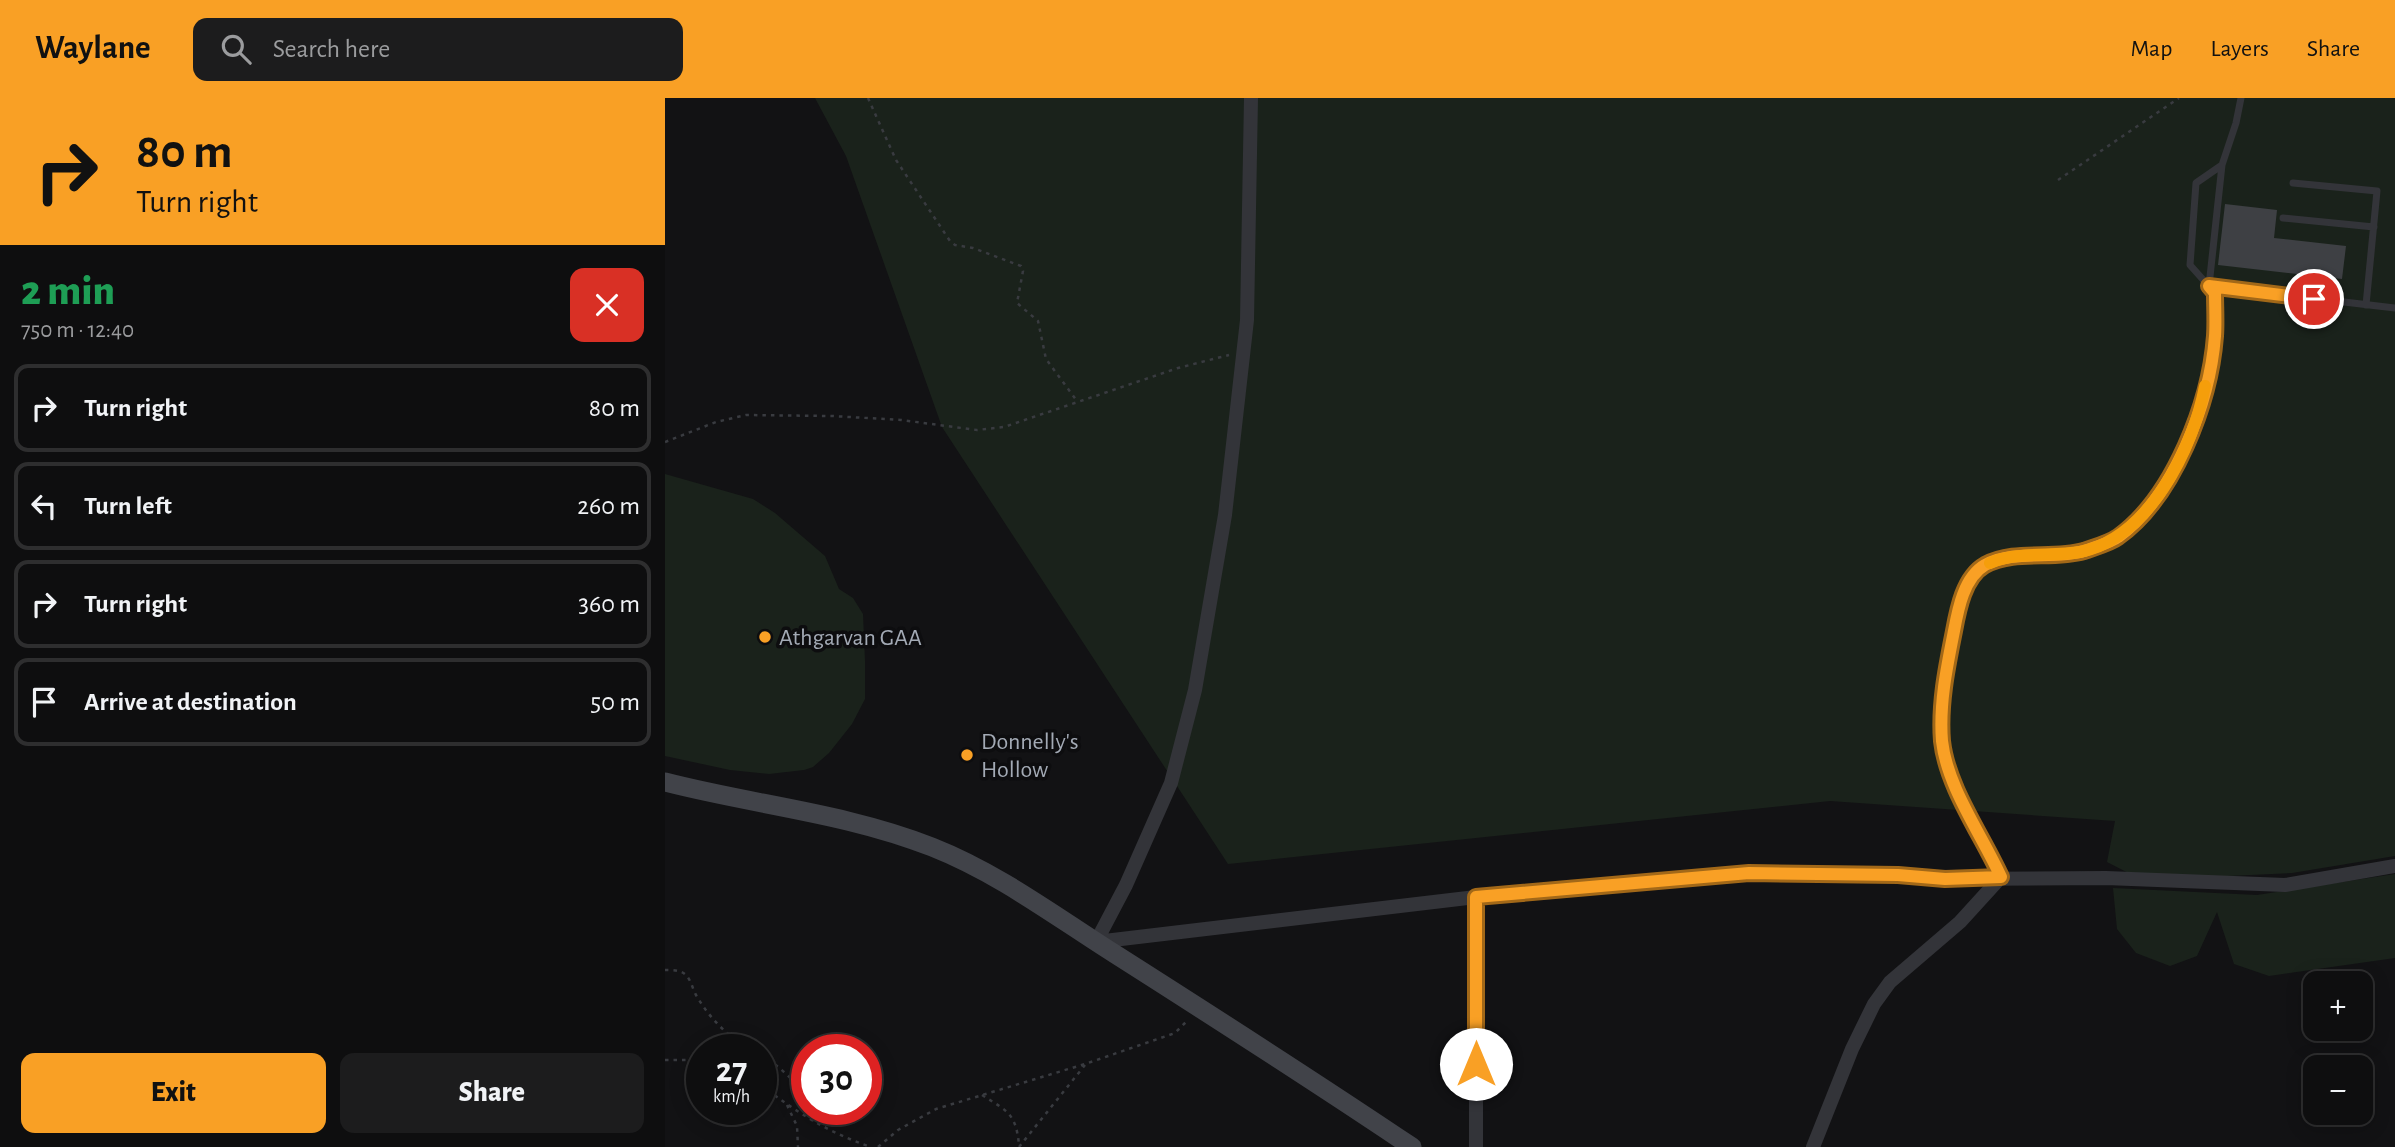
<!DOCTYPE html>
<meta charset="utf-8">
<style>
:root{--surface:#0e0e0f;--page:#1c1c1d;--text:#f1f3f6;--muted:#9b9c9e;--line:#2e2e2f;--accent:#f9a025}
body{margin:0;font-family:"Alegreya Sans",sans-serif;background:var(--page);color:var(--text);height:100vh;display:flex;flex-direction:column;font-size:26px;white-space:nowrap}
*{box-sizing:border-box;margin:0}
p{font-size:23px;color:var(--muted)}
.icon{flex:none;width:38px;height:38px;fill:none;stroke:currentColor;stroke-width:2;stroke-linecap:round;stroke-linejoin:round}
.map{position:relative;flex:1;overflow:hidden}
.side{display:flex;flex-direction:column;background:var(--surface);width:665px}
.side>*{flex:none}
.banner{background:#f9a025;color:#111;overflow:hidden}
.tools{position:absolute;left:1638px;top:873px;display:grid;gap:14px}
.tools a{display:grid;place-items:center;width:70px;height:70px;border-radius:14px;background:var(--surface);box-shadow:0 4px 18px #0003,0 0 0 2px var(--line);font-size:35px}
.speed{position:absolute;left:21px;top:936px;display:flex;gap:14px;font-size:35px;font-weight:700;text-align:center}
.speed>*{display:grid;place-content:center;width:91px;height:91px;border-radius:50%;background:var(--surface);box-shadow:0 4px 18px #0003,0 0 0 2px var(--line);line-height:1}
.speed small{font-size:18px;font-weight:400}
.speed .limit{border:10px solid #d22;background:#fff;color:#111}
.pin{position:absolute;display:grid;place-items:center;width:60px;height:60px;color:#fff;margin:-30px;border:4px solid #fff;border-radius:50%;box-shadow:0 2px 7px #0007}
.me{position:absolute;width:77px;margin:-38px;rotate:0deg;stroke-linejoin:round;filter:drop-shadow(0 0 5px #0008)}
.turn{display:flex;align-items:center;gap:24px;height:147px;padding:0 21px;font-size:32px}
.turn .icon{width:91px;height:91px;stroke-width:2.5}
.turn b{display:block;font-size:49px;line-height:60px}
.round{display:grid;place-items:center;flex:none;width:74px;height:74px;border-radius:14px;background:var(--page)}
.summary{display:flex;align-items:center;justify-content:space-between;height:119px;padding:0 21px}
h1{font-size:42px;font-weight:800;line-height:52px;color:#1e9e55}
.action{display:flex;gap:14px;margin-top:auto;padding:14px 21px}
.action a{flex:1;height:80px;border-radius:14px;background:var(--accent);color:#111;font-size:28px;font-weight:800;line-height:80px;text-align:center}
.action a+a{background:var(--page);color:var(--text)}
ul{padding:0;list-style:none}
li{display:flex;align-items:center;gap:21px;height:88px;margin:0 14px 10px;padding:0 7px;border:4px solid var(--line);border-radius:14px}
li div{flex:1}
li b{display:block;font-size:26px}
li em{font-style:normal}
header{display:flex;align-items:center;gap:42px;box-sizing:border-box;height:98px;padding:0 35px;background:var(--accent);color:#111}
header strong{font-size:33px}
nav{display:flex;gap:38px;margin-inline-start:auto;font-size:24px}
.search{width:490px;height:63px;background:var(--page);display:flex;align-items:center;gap:18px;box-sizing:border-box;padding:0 24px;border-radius:14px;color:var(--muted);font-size:26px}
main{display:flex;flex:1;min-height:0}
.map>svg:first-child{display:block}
.green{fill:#1a221b}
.building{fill:#3e4044}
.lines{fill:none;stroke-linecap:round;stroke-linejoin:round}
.path{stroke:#393b40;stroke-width:2.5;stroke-dasharray:3.5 5;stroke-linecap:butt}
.lane{stroke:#333439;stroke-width:7}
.street{stroke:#333439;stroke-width:14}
.secondary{stroke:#414349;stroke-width:19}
.route-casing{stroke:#a26818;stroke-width:18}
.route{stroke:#f9a025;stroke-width:12}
.slow{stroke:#f59e0b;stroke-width:12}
.poi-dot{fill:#f9a025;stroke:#0d0d0f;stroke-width:2.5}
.labels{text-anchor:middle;stroke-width:7;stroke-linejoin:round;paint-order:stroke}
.poi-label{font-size:24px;fill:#a3aab5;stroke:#0d0d0f;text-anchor:start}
</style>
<header>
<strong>Waylane</strong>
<div class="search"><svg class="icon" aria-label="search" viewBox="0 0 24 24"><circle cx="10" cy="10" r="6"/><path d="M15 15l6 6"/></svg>Search here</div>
<nav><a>Map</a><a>Layers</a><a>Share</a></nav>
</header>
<main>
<section class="side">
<div class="banner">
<div class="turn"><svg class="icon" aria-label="right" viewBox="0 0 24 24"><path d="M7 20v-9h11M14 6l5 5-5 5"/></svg><div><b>80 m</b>Turn right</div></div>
</div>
<div class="summary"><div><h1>2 min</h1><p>750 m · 12:40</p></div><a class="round" style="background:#d93025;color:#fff"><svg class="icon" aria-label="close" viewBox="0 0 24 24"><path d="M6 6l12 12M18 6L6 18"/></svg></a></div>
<ul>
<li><svg class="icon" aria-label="right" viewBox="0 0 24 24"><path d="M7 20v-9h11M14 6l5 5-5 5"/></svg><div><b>Turn right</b></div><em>80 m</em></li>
<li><svg class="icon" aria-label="left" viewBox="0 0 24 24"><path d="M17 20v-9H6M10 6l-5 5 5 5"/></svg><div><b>Turn left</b></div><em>260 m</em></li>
<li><svg class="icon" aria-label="right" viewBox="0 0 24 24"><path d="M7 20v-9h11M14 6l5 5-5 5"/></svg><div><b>Turn right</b></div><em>360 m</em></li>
<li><svg class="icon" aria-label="arrive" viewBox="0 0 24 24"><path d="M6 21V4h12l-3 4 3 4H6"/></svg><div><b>Arrive at destination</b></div><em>50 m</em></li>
</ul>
<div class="action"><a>Exit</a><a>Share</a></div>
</section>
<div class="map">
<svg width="1730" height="1049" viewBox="0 0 1730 1049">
<rect width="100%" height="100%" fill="#121214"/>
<path class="green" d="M150,0H1730V758L1627,775L1477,782L1442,764L1450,723L1165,703L563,766L277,329L181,58Z
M0,376L88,401L110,415L160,458L174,491L188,500L198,516L200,563V601L187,626L164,655L148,669L139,672L104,676L65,672L0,658Z
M1730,776V860L1604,878L1569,866L1552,814L1532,858L1505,868L1471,855L1452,831L1448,790L1592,797Z"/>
<path class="building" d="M1560,106L1612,112L1609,140L1681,148L1677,181L1553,167Z"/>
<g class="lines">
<path class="path" d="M203,0L231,62L285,143L290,147L308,150L356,168L358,173L352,205L373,223L381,261L412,303
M1393,82L1514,0
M0,344L51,324L81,317L167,318L236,322L312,332L339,329L513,270L564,257
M0,872C7,872 16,872 21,877C26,882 28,892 31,897C45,921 63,939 87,952
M96,957C113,967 135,986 142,1004
M0,962H37
M96,987C131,1014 164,1035 206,1049
M317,997C342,1013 351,1015 354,1047
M122,1007L132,1028L133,1049
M144,1012L149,1023
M213,1049L233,1032L271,1011L420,966L510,935L523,922
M354,1049L420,967"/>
<path class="lane" d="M1557,67L1544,188L1730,210
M1628,85L1712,93L1701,207
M1618,120L1709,129
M1336,779C1317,739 1281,686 1277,643C1274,609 1281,575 1287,543C1292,517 1296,488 1316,470C1335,453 1388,458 1414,454C1497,440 1544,311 1550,238C1551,224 1550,209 1550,195L1525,167L1531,85L1557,67L1571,25L1576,0"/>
<path class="street" d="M811,799V1049
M431,844L811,799L1084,775L1233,777L1280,781L1441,780L1620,787L1730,768
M431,844L461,787L506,685L530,592L560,417L582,222L586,0
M1148,1049L1187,951L1209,906L1225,884L1295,824L1336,779"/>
<path class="secondary" d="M0,684C89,707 181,715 267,749C333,775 390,818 450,856C549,919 649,983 747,1049"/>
</g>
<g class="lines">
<defs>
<path id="route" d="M811,966V799L1084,775L1233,777L1280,781L1336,779C1317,737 1282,689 1277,643C1274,606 1282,568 1289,533C1293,511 1299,479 1320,467C1350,451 1387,462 1419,453C1430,449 1445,445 1453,439C1509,399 1545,304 1550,238C1551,224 1550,209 1550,195L1544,188L1649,201"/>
</defs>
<use href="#route" class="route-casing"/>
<use href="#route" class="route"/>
<path class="slow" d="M1325,465C1353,453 1385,459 1415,454C1484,440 1528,351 1540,288"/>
</g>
<g class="poi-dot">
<circle cx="100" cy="539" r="7"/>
<circle cx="302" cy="657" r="7"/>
</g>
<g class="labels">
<g class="poi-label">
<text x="114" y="547">Athgarvan GAA</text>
<text x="316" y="651">Donnelly's<tspan x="316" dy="28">Hollow</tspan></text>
</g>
</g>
</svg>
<div class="tools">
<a>+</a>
<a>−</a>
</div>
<div class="speed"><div>27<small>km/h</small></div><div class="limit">30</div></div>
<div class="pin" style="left:1649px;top:201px;background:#d93025"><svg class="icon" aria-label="arrive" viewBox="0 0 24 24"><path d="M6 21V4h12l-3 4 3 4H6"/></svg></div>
<svg class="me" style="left:811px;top:966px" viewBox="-20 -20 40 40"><circle r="19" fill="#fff"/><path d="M0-13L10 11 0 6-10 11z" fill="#f9a025"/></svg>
</div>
</main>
